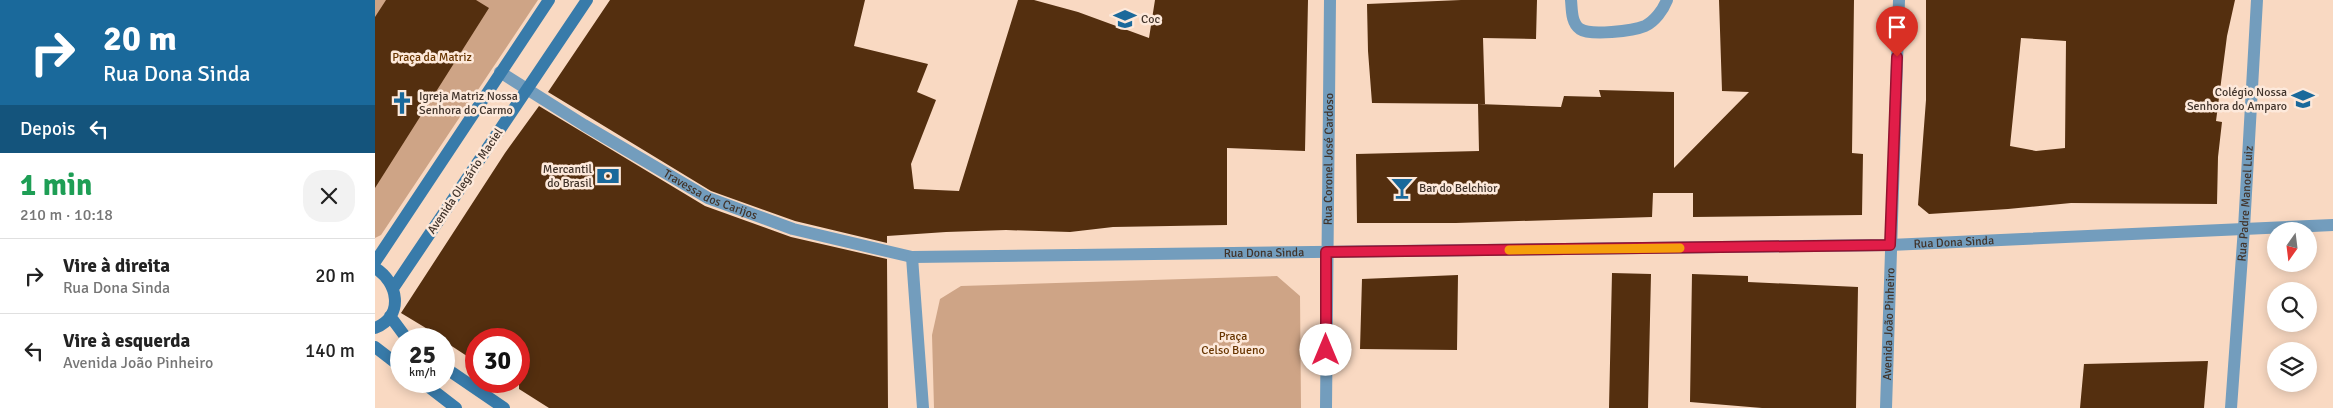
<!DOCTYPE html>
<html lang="pt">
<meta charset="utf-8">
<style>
:root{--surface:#fff;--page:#f2f2f2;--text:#222;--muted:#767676;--line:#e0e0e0}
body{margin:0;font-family:Signika,sans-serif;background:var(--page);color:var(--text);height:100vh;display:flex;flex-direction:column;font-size:19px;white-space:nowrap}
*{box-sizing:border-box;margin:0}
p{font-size:16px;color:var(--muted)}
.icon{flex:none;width:28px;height:28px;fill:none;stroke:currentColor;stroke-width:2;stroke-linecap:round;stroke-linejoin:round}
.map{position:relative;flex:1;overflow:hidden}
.sheet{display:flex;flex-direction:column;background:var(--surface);width:375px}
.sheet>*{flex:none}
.top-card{background:#1a699b;color:#fff;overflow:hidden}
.needle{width:32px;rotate:194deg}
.tools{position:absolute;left:1892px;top:222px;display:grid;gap:10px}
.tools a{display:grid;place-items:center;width:50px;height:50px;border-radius:50%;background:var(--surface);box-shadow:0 2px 12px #0003;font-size:25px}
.speed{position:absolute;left:15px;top:328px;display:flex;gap:10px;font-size:25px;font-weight:700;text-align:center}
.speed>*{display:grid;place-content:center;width:65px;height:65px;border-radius:50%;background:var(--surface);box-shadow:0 2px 12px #0003;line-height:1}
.speed small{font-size:12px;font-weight:400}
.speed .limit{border:8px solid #d22;background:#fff;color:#111}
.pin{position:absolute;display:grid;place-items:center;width:42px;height:42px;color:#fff;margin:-51px -21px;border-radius:50% 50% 50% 0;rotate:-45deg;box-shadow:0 0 5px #0007}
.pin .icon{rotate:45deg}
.me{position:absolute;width:55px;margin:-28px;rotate:0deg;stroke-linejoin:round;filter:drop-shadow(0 0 4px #0008)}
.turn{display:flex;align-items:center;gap:18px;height:105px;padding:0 20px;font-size:22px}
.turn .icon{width:65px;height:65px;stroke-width:2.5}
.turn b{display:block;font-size:35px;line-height:42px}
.then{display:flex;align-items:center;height:48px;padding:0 20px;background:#0003;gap:10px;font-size:19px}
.round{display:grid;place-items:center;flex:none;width:52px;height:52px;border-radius:20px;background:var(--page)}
.summary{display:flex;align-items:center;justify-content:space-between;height:85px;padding:0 20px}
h1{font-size:30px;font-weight:800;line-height:38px;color:#1e9e55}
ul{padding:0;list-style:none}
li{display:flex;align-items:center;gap:15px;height:75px;padding:0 20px;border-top:1px solid var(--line)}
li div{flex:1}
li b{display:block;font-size:19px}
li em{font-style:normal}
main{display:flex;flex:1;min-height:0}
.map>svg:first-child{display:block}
.green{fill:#cea486}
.building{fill:#542f0f;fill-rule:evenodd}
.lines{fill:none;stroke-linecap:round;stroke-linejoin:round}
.service{stroke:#739dbd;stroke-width:12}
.minor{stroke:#739dbd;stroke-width:12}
.tertiary{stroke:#739dbd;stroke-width:12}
.secondary{stroke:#387baa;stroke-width:12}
.route-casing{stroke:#92132f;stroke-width:12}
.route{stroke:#e11d48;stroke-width:9}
.slow{stroke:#f59e0b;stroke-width:9}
.labels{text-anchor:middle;stroke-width:5;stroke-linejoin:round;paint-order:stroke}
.poi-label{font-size:12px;fill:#41342b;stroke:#fde9db;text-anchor:start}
.park-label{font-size:12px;fill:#683500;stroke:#fde9db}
.street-label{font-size:12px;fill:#41342b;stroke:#fde9db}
</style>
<main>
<section class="sheet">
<div class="top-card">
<div class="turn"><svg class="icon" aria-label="right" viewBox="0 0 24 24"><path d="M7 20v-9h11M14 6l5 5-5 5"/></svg><div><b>20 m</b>Rua Dona Sinda</div></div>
<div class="then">Depois<svg class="icon" aria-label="left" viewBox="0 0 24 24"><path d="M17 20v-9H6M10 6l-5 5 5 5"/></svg></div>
</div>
<div class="summary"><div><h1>1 min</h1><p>210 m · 10:18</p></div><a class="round"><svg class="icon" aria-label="close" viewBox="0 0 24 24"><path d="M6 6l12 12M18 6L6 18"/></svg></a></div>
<ul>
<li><svg class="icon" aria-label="right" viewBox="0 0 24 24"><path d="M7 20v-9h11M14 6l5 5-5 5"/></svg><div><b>Vire à direita</b><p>Rua Dona Sinda</p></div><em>20 m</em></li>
<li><svg class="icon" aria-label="left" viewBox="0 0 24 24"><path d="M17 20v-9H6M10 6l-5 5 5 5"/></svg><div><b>Vire à esquerda</b><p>Avenida João Pinheiro</p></div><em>140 m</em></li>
</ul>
</section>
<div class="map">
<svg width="1958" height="408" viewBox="0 0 1958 408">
<rect width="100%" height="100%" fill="#f9d9c2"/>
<path class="green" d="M0,0H163L6,235L0,238Z
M902,276L925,296L926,408H559L557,335L565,299L586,286Z"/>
<path class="building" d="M11,0H101L114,8L0,188V17Z
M235,0H490L479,46L553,64L542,92L561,100L536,164L539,189L584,191L643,0H659L703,12L774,38L780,0H933L930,151L852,148V225L738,227L695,232L631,230L571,232L512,236V243L420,221L336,191L173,92Z
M1086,0H1162L1161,39L1108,38L1110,104L997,103L993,51L992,4Z
M1344,0H1479L1477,153L1488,154L1487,215L1318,217V193H1278L1277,217L1081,223H982L981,154L1104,151L1103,104L1186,107L1189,96L1226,97L1224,90L1299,92V168L1374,92L1347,91Z
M1551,0H1860L1852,36L1841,121L1847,122L1843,157L1842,204L1696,203L1633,209L1554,214L1543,205L1551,100ZM1646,38L1691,41L1690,148L1661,151L1635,146Z
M164,106L330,206L416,237L512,259L513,408H174L144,389V339H101V362L69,341V339L26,313L130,153Z
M1237,273L1276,274L1273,408H1234Z
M1317,274L1373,276V282L1483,287L1481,408H1387L1315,402Z
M1083,275L1082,350L985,349L987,279Z
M1833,361L1829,408H1705L1709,364Z"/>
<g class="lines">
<path class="service" d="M1196,0C1197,9 1196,23 1205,29C1215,36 1258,31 1270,26C1280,21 1288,10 1292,0"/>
<g class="minor">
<path id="s1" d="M125,72L209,125L333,198L418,229L537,257L1515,245L1958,225"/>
<path d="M537,257L548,408"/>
<path id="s2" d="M951,408L955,0"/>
<path id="s3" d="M1856,408L1869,228L1882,0"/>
</g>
<path class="tertiary" id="s4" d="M1511,408L1524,0"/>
<path class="secondary" d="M0,262L174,0
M0,268C23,282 30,316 0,328
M19,287L212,0
M15,316L32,339
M0,347L26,367
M69,367L129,408
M46,381L81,408"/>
</g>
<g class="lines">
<defs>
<path id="route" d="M951,350V252L1515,245L1522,57"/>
</defs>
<use href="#route" class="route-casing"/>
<use href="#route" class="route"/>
<path class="slow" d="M1134,250L1305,248"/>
</g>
<defs>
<symbol id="school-bare" viewBox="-9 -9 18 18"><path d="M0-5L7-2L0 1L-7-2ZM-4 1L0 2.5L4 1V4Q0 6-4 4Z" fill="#1a699b" stroke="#fde9db" stroke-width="2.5" paint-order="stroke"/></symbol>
<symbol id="church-bare" viewBox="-9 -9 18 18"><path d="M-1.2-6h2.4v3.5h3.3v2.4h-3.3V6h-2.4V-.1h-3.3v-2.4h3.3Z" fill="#1a699b" stroke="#fde9db" stroke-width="2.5" paint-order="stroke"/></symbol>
<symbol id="bank-bare" viewBox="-9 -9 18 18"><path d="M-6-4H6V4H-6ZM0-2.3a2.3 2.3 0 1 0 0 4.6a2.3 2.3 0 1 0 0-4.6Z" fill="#1a699b" stroke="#fde9db" stroke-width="2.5" paint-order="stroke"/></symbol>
<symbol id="bar-bare" viewBox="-9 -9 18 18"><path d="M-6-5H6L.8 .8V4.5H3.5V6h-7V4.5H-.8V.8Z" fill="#1a699b" stroke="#fde9db" stroke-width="2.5" paint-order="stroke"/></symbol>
</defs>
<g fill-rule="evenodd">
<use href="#school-bare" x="734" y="3" width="32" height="32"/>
<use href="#school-bare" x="1912" y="83" width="32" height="32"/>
<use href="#church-bare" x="11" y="87" width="32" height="32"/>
<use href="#bank-bare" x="217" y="160" width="32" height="32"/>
<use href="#bar-bare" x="1011" y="172" width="32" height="32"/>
</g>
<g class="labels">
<g class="poi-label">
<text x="766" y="23">Coc</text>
<text x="1912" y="96" text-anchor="end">Colégio Nossa<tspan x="1912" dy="14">Senhora do Amparo</tspan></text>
<text x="44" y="100">Igreja Matriz Nossa<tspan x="44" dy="14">Senhora do Carmo</tspan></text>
<text x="217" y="173" text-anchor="end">Mercantil<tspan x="217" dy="14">do Brasil</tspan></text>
<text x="1044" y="192">Bar do Belchior</text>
</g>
<g class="park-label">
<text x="57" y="61">Praça da Matriz</text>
<text x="858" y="340">Praça<tspan x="858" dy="14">Celso Bueno</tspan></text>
</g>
<g class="street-label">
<text dy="4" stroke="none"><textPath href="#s2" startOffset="249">Rua Coronel José Cardoso</textPath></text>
<text transform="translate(90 181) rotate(-56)" y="4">Avenida Olegário Maciel</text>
<text dy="4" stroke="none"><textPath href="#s1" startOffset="244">Travessa dos Carijos</textPath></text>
<text dy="4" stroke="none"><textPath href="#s3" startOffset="205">Rua Padre Manoel Luiz</textPath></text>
<text dy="4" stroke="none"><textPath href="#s1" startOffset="1498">Rua Dona Sinda</textPath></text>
<text dy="4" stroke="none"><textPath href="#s1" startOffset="808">Rua Dona Sinda</textPath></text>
<text dy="4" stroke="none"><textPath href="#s4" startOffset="84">Avenida João Pinheiro</textPath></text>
</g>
</g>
</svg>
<div class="tools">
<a><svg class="needle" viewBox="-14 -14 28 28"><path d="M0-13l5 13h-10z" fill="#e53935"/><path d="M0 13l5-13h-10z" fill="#767676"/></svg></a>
<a><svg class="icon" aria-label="search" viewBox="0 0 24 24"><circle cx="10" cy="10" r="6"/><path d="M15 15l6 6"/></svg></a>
<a><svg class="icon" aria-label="layers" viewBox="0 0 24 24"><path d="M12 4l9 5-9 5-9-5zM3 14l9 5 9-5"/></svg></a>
</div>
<div class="speed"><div>25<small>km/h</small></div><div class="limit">30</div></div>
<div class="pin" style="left:1522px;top:57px;background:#d93025"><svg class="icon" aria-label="arrive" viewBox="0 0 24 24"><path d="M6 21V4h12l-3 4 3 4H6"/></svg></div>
<svg class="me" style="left:951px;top:350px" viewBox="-20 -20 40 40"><circle r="19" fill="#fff"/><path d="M0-13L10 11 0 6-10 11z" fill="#e11d48"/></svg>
</div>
</main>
